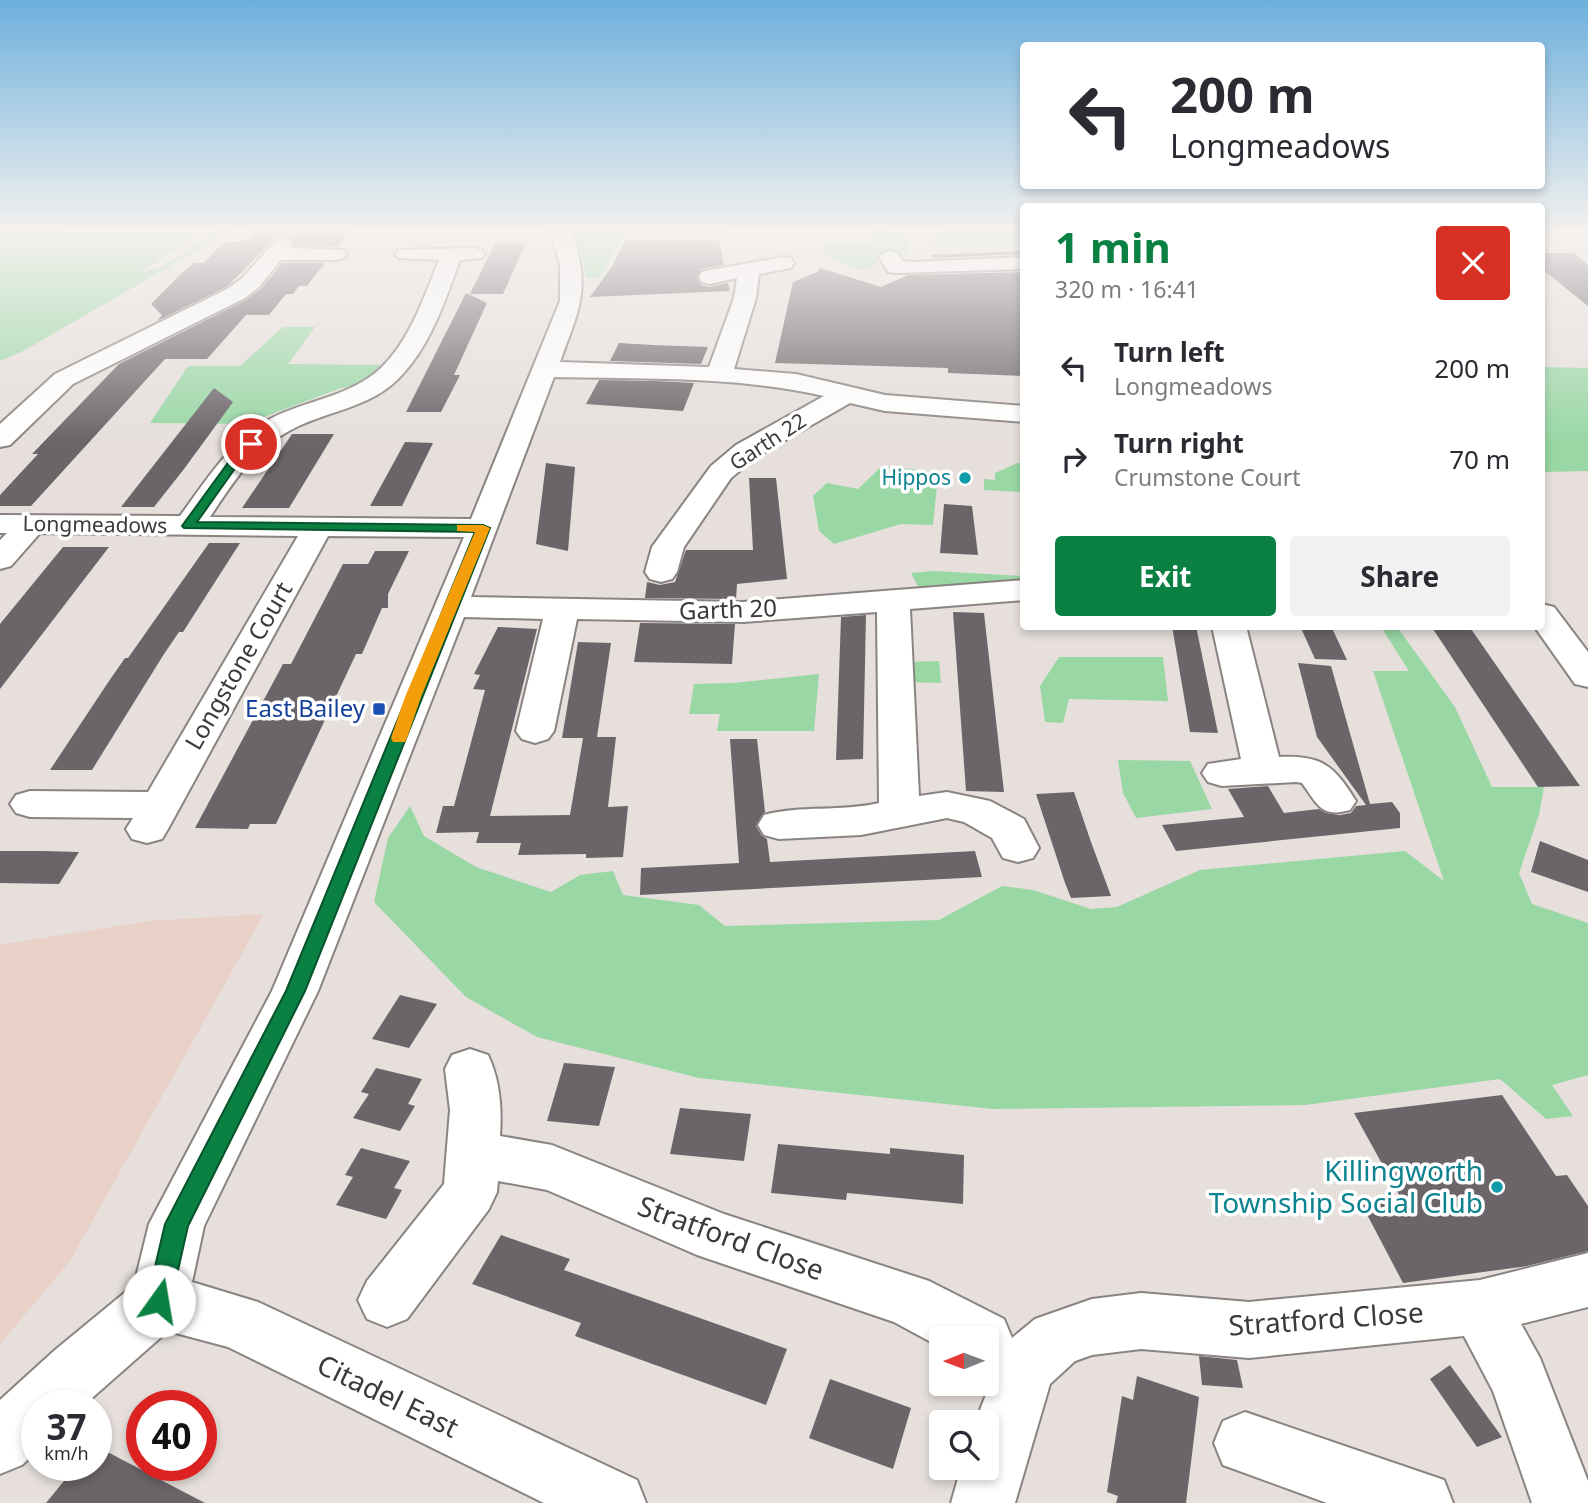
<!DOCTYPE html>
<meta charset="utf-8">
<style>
:root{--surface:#fff;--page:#f2f2f3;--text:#2b2b33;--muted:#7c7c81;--accent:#0b8043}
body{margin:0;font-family:"Noto Sans",sans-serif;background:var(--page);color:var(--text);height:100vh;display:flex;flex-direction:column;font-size:26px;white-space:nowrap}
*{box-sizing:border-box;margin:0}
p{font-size:23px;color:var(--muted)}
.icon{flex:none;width:38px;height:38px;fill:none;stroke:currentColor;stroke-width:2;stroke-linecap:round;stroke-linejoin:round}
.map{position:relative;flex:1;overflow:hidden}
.panel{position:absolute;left:1020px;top:203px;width:525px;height:427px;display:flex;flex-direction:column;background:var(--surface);border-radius:7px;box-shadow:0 4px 10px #0003}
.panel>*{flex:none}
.top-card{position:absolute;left:1020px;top:42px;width:525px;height:147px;border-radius:7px;box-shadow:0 4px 10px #0003;background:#fff;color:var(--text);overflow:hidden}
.needle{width:46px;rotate:269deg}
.tools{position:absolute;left:929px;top:1326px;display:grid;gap:14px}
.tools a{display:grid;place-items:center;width:70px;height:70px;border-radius:7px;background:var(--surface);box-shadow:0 4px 10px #0003;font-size:35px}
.speed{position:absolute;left:21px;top:1390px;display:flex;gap:14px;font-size:35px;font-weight:700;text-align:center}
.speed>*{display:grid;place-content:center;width:91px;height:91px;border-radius:50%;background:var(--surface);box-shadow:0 4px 10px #0003;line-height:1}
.speed small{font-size:18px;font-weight:400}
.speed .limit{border:10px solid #d22;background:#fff;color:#111}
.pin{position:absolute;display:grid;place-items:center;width:60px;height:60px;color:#fff;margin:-30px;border:4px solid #fff;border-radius:50%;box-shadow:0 2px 7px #0007}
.me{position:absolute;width:77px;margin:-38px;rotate:13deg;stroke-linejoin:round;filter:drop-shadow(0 0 5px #0008)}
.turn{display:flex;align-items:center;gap:24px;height:147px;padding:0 35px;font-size:32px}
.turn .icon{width:91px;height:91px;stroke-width:2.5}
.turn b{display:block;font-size:49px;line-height:60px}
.round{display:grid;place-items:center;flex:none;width:74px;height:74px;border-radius:7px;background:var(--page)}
.summary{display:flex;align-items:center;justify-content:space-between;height:119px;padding:0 35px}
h1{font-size:42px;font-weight:700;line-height:52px;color:var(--accent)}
.cta{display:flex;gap:14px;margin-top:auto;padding:14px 35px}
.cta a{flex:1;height:80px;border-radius:7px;background:var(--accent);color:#fff;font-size:28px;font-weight:700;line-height:80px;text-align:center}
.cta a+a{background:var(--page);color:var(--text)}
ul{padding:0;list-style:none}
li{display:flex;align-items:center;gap:21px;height:91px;padding:0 35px}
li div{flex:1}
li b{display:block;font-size:26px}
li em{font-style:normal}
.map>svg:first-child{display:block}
.education{fill:#e9d1c8}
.green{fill:#99d7a5;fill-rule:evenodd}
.building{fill:#6b6569}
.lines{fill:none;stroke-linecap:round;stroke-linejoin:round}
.minor-casing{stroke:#8a8480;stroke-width:4}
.minor{fill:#fff;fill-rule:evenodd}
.route{fill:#0b8043;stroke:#07532c;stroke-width:2}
.slow{fill:#f59e0b}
.culture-dot{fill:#0f9aa8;stroke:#fff;stroke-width:2.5}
.transit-dot{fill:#1a4fb4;stroke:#fff;stroke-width:2.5}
.labels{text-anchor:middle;stroke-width:7;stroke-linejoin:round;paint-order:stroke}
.far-street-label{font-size:21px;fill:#3c3938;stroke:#fff}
.far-culture-label{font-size:21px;fill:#0d838f;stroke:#fff;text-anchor:end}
.street-label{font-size:24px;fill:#3c3938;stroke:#fff}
.transit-label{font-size:24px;fill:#164399;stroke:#fff;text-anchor:end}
.near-culture-label{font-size:28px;fill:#0d838f;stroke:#fff;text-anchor:end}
.near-street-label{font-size:28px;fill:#3c3938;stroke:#fff}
</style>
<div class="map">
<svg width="1588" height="1503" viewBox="0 0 1588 1503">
<rect width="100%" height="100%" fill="#e6dfdb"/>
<path class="education" d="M264,914L70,1261L0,1344V945L148,921Z"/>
<path class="green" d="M0,231L200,233L231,231L25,350L0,361ZM200,234L208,238L159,268L139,273Z
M575,231H725L726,235L626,232L600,277L587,278Z
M873,231L917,233L907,234L910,253H877L879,261C864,282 834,258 818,248L833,245L868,246Z
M951,231H1024V243L936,247L931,233Z
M283,327H315L288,364L383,365C370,380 361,387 341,388L264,417L262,424L150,423L188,366H240Z
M1542,367L1588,368V471L1542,472Z
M1018,463L1024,464V492L984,490V479L995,480V473Z
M882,466L929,471L927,486H937L933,525L901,524L834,544L819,531L813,496L827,483L858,489Z
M934,571L1024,576V583L920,590L911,573Z
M1381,627H1397L1455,707L1492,787H1544L1539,815L1519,873L1532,904L1588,923V1075L1552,1085L1573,1116L1546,1119L1500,1079L1305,1105L993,1109L699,1078L537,1037L466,997L374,902L388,838L410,806L424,836L476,867L551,892L580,875L613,871L623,895L699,905L725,926L939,920L1002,886L1033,890L1091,909L1117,907L1200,870L1405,851L1444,881L1373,671H1409Z
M1059,657H1163L1168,701L1069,699L1063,723L1045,722L1040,686Z
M939,661L941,683L908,682L909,662Z
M819,674L814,731H717L720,714H689L694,684L733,683Z
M1118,760L1190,761L1212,809L1136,818L1123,793Z"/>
<path class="building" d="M256,231H349L337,247L295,246L291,238H275L228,286L157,321L162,315L151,304L182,273L194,263H204L223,243L248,240Z
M626,239L719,241L724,265L701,269L697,278L701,285L709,287L728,283L730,291L590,297L611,268Z
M495,243H526L503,294H470Z
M1024,251V254L933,258L931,255Z
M1542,253H1574L1588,265V306L1542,269Z
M282,263H325L307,286H299L293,294H286L269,315H246L207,359H165L31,506H0V495L38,454H32L119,364L246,300L260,290Z
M820,268L881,287L908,275L1024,272V376L948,373V368L775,363L793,282L817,272Z
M466,293L487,303L454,375H460L441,412H406Z
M619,343L653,345L708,347L701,364L610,361Z
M599,380L656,381L694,383L683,411L586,404Z
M214,388L233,402L184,469L154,507H121Z
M292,434H334L289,508H242Z
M405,442L433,443L402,506H370Z
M546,463L575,467L568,551L536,544Z
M749,478H776L787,579L737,584L736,599L645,598L647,582L660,585L675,582L686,550H753Z
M944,504L972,506L978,555L940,553Z
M209,543H240L183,632H179L164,654L92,770H50L107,684L125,658H128Z
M63,547H109L0,689V624Z
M375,551H409L388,594V608H382L362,654H356L276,824H250L248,829L195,828L283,664H291L343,564H368Z
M953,612L984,613L1004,792L966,791Z
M866,615L863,759L836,760L841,617Z
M640,623L735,624L732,664L634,662Z
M1172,626H1196L1218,733L1190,732Z
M1300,626H1331L1347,660L1315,659Z
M1431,626H1469L1580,786L1538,787Z
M498,627L537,629L490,816L570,815L583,738H562L578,642L611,643L597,737H616L608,807L628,806L623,857L586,858V854L518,855L521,843H476L479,832L436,833L443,806H454L485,690L473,689L480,675L474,674Z
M1298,663L1331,666L1370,804L1392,802L1400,813V828L1176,851L1162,825L1244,817L1228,789L1268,786L1284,813L1319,809L1326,813L1340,815L1351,813L1356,806L1366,805L1317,737Z
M730,739H757L765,812L756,826L762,836L767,839L770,862L975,851L982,877L640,895L641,868L739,863Z
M1074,792L1091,842L1111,896L1071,898L1065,883L1036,794Z
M1540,841L1588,860V892L1531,872Z
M0,851H43L79,852L59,884L0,883Z
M400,995L437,1004L409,1048L372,1039Z
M564,1063L615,1067L599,1126L547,1121Z
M376,1068L422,1079L408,1104L415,1106L400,1131L353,1118L369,1094L361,1092Z
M1502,1095L1556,1176L1567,1175L1588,1206V1251L1527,1266L1403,1283L1362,1205L1402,1200L1354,1113Z
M680,1108L751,1114L744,1161L670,1154Z
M778,1144L890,1154V1148L964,1155L963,1204L847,1193L846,1200L771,1193Z
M361,1148L410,1161L394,1188L402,1190L386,1219L336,1205L353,1177L345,1175Z
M501,1235L570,1259L564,1270L787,1349L766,1405L575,1336L581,1323L472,1284Z
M1199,1356L1237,1360L1243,1388L1202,1385Z
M1450,1365L1502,1437L1477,1447L1430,1379Z
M1137,1376L1199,1397L1186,1503H1116L1118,1496L1107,1492L1122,1396L1133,1400Z
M830,1379L911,1408L893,1469L809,1438Z
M96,1446L205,1503H46L77,1465H96Z"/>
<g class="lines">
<defs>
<path id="minor" d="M551,231H571C592,288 579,309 560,362L709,367L734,298L737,278L710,284L702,282L699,277L702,272L710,270L783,257L791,258L794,263L791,268L759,274L756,298L734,369L796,374L885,395L1024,406V422L885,411L850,403L756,457L731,478L684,547L677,572L672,579L661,582L650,579L645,572L652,547L711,466L736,445L824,396C737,376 643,379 554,377L471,597L743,602L1024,580V600L910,609L919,796L947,792L990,801L1024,819L1039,848L1033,858L1018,862L1003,858L992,838L964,822L947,818L861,835L779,839L764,835L758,825L764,815C801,805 841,812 879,803L877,612L743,622L577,619L554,731L548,739L535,743L522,739L516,731L543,619L464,617L318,991L204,1226L192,1282L258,1302L637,1480L646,1503H544L228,1347L168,1331L84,1405H37V1451L22,1465L0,1474V1400L55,1350L134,1285L149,1224L272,991L464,537L328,536L168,829L162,839L147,843L132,839L126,829L133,818L30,817L16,813L10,804L16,795L30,791L148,792L298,536L40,533L11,566L0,569V540L7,533H0V515L180,516C206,481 230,441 270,419C306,400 350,397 381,368C410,340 424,297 439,260L399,258L395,254L399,250L474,248L481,250L485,254L481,258L460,260C445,301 430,347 399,378C369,409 324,411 289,431C253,450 232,484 210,517L471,519L560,301V265Z
M283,239L290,241L293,245L292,248L343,250L347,254L343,258L336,260H281L258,288L245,298L73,384L10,445L0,447V424L55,374L229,288L242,278L276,241Z
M890,251L897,253L903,261L912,262L1024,257V269L896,273L888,272L879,257L883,253Z
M1542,604L1554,607L1588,652V687L1575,684L1534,626H1542Z
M1212,626H1246L1279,757C1323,755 1334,766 1356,801L1350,810C1321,818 1318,805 1302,783L1296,782L1222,786L1208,782L1202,773L1208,764L1241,759Z
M470,1049L488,1055C500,1080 502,1108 500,1136L552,1145L724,1214L929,1281L1004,1319L1012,1338L1035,1319L1092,1299L1141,1293L1249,1302L1480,1280L1588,1253V1307L1521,1324L1540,1358L1588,1481V1503H1532L1493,1391L1464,1336L1249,1358L1141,1349L1092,1355L1075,1361L1050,1384L1015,1503H951L961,1468H987V1423H975L999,1361L987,1366V1339H942V1348L894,1322L697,1255L547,1190L498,1181L497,1192L489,1209L407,1319L387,1327L367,1319L358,1300L367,1281L444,1184L450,1110L445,1069L452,1055Z
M1245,1412L1444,1480L1453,1503H1327L1223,1465L1214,1443L1223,1421Z"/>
</defs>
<use href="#minor" class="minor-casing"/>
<use href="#minor" class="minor"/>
</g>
<linearGradient id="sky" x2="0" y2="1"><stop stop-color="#6db0dd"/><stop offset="0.52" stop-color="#f4f1ef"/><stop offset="1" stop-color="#f4f1ef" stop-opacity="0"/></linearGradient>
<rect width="1588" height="442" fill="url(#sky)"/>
<path class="route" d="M251,440L257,444L241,460L197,522L483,525L490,528L305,991L188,1226L171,1301L167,1309L159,1313L150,1309L147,1301L165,1224L286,991L475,532L184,528L182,526L233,456Z"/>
<path class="slow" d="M457,525H483L490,528L421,697L407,738L405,742H393L391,738L405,697L475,532L457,531Z"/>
<g class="culture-dot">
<circle cx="965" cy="478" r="7"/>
<circle cx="1497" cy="1187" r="7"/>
</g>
<rect class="transit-dot" x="372" y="702" width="14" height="14" rx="3.5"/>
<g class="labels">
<g class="far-street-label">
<text transform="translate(768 442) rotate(-33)" y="7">Garth 22</text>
<text transform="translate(95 525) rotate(1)" y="7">Longmeadows</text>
</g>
<g class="far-culture-label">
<text x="951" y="485">Hippos</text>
</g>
<g class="street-label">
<text transform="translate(728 610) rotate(-2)" y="8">Garth 20</text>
<text transform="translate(239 666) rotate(-60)" y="8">Longstone Court</text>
</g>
<g class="transit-label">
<text x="365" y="717">East Bailey</text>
</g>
<g class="near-culture-label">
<text x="1483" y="1181">Killingworth<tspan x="1483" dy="32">Township Social Club</tspan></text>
</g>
<g class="near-street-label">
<text transform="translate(731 1238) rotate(20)" y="10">Stratford Close</text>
<text transform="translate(1326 1319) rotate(-4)" y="10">Stratford Close</text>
<text transform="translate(388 1396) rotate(26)" y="10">Citadel East</text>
</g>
</g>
</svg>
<div class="tools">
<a><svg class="needle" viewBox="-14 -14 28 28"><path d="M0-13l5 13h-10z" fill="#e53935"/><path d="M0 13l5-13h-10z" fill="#7c7c81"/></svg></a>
<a><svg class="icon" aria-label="search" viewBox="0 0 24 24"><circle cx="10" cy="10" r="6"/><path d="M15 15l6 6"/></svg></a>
</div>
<div class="speed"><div>37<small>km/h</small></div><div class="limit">40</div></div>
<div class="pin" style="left:251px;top:444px;background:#d93025"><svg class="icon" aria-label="arrive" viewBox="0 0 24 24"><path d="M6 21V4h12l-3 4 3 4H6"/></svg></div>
<svg class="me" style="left:159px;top:1301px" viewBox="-20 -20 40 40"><circle r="19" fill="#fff"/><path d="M0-13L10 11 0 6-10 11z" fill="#0b8043"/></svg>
<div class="top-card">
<div class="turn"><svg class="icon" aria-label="left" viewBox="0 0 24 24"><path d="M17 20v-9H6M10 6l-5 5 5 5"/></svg><div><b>200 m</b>Longmeadows</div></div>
</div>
<section class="panel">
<div class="summary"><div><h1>1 min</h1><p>320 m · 16:41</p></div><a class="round" style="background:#d93025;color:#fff"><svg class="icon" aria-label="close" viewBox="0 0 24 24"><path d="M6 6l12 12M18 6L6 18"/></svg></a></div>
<ul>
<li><svg class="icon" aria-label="left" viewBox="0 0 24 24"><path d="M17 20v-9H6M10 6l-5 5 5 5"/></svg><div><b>Turn left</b><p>Longmeadows</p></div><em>200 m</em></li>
<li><svg class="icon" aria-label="right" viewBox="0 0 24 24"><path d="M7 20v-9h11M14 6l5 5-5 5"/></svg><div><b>Turn right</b><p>Crumstone Court</p></div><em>70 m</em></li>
</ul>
<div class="cta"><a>Exit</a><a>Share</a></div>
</section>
</div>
